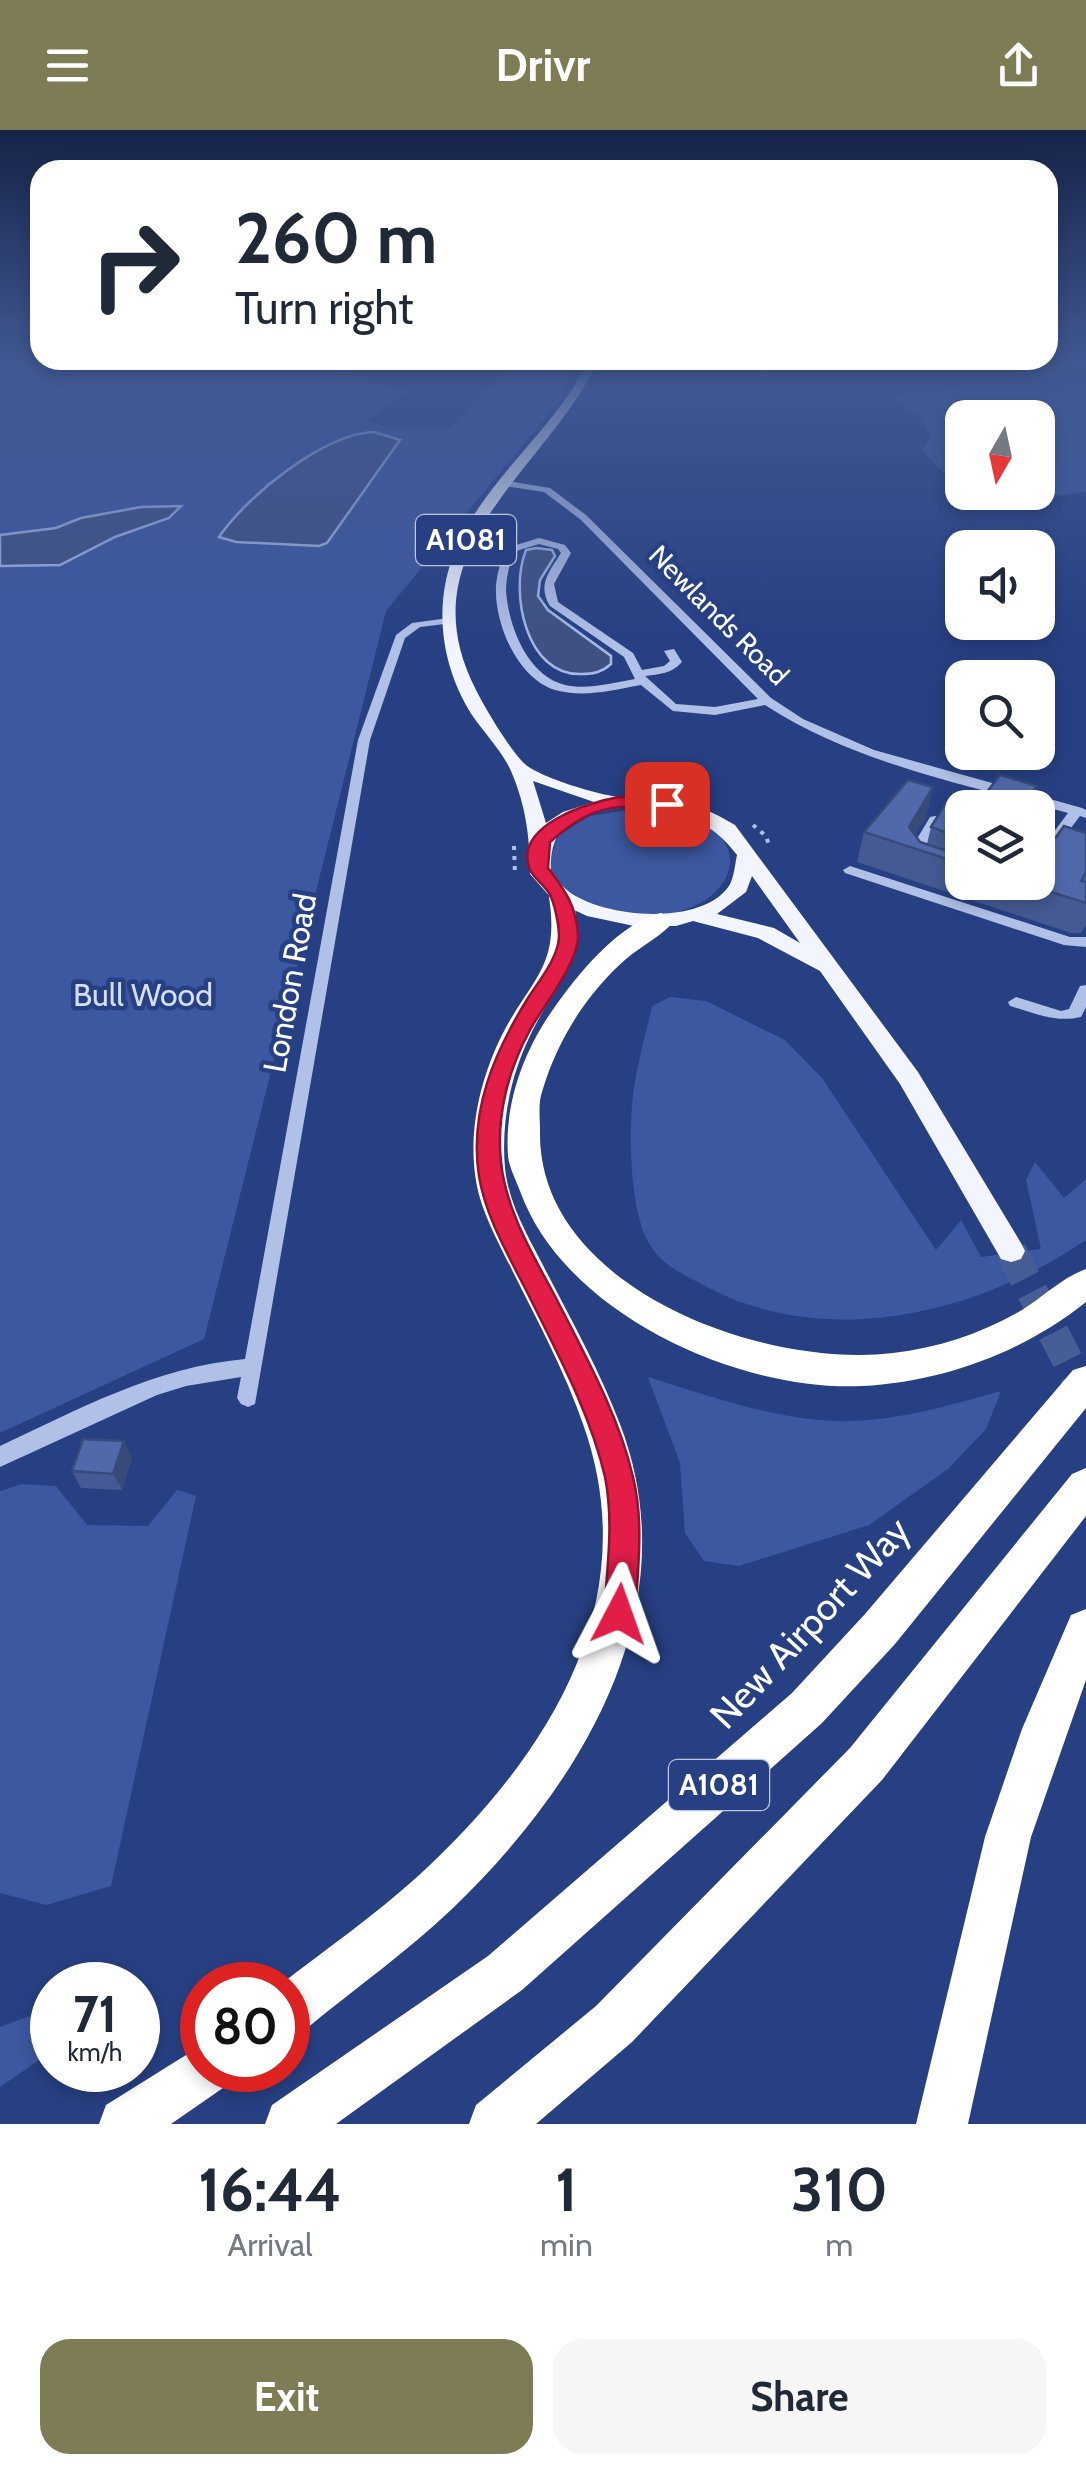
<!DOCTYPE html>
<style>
:root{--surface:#fff;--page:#f6f6f7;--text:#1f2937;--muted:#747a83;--accent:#7d7c54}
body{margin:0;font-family:Cabin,sans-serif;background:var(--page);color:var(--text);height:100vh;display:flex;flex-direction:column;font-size:38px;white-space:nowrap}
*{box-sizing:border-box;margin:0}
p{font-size:32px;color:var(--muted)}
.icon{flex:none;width:55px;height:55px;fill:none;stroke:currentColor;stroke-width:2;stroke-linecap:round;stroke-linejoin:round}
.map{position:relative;height:1994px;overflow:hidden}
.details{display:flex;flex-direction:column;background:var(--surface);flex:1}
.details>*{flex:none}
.banner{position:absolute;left:30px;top:30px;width:1028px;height:210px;border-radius:30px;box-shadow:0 5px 15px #0003;background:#fff;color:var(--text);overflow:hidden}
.needle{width:65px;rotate:189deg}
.buttons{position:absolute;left:945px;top:270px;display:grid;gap:20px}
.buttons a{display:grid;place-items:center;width:110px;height:110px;border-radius:20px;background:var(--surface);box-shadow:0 5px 15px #0003;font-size:50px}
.speed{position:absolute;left:30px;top:1832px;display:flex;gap:20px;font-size:50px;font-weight:700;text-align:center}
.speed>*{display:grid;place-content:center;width:130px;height:130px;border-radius:50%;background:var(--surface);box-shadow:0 5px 15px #0003;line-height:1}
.speed small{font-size:25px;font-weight:400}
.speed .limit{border:15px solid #d22;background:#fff;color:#111}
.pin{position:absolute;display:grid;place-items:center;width:85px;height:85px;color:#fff;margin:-42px;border-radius:20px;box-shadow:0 5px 15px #0006}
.me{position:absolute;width:110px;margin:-55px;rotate:4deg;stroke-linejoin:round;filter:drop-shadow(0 0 8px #0008)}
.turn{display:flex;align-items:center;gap:35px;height:210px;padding:0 40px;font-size:45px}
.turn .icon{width:130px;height:130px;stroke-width:2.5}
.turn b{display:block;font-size:70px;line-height:85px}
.eta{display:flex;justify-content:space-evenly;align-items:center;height:170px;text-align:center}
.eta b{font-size:60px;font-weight:800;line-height:70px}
.cta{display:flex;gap:20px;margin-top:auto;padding:20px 40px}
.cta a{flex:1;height:115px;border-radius:30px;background:var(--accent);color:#fff;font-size:40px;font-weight:800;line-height:115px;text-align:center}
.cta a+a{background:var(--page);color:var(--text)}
header{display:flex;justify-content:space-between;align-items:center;height:130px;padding:0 40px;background:var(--accent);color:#fff;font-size:45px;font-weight:800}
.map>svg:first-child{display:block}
.green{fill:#3c58a0}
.water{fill:#3f5182;stroke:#a5b9e7;stroke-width:2.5}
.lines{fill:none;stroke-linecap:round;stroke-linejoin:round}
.major-tunnel{stroke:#475d96;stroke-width:31;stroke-dasharray:31 15;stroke-linecap:butt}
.path{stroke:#b1c0e7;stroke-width:4;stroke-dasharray:4 6;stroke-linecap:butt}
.minor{fill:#b1c0e7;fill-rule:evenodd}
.major{fill:#f2f5fe;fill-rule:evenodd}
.highway{fill:#fff;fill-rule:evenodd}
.wall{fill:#455a93}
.shaded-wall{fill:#384a78}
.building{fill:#5069ab;stroke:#384a78;stroke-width:2.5}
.route{fill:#e11d48;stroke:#92132f;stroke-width:2.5}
.labels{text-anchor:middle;stroke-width:9;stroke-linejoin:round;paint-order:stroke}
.far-street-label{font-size:28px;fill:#fff;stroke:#274083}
.shield{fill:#274083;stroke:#bec6da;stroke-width:2.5}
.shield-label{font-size:30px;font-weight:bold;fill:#fff}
.street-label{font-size:32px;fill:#fff;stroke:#274083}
.park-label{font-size:32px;fill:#d4def6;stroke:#274083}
.near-street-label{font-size:38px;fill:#fff;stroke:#274083}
</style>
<header><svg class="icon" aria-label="menu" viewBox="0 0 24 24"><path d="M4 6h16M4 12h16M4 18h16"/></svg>Drivr<svg class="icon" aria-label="share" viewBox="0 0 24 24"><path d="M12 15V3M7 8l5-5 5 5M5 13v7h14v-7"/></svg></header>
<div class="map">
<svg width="1086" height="1994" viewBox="0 0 1086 1994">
<rect width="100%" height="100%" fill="#274083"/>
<path class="green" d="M0,233H317C346,247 379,248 406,263L365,291L390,298L450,297L513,233H572L562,267L386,481L204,1209L0,1303Z
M1086,259V362L1012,372L963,362H1038V288H962V362L922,321L931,307L920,288L890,266C956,256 1021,266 1086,259Z
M636,679C802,688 722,821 600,776C577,768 558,758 549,734L558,706L590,686Z
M670,867L706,871L785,910L822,948L936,1120L961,1090L981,1127L1041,1119L1026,1050L1035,1032L1064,1068L1086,1049V1110C981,1182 830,1220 711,1159C689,1147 664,1138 650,1115C629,1083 628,996 634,958C638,931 646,903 652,876Z
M648,1247C709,1266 770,1288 835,1291C890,1293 948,1276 1001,1261L986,1299L948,1339L869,1395L739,1436L704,1431L685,1403L680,1333Z
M22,1354L56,1356L87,1395L148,1396L177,1360L196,1366L111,1756L46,1775L0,1763V1361Z
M35,1884L52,1921L0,1957V1897Z"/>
<path class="water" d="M374,302L400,310L327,413L319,416L236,412L219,407C247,366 323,304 374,302Z
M181,376L169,388L115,407L60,435L0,436V405L56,398L81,388L141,377Z
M536,418L552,420L555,426L540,450L538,466L548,480L611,526V534C602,542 594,544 582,544C526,547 509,462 526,420Z"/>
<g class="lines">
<path class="major-tunnel" d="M1011,1121L1086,1266"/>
<path class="path" d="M753,695L766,706L770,718
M514,716L515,745"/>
<path class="minor" d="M502,350L550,358L586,385L771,568L803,589L874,620L1082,678L1086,680V688L1080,686L1043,735L1038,736V723L1068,683C966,654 855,634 765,575L715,585L673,581L641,555C613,560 584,568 555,560C517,548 494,493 496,456C497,443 501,430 506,418L539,408L565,415L571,423L554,454L558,472L633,523L642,540L664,536L670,531L664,521L674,519L682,532C671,544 660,544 645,546L676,574L715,577L758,569L580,389L544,362L499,355ZM539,414L558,419L561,423C549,442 537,455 550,476L624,527L635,549C612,553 587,560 565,555C527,546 508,495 506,460C506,447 510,434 513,422Z
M449,488L453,489V493L420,497L405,508L370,610L255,1274L248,1277L241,1274L237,1268L241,1247L186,1256L157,1265L0,1337V1316C79,1279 156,1237 245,1229L358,610L396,505L412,493Z
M935,686L962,687V695L939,694L917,732H907L905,729L930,687Z
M850,736L1070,807H1086V817L1064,815L845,743L843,740Z
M1086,855V877L1081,887C1055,893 1035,883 1010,876L1008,872L1016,867L1061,881L1069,879L1080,856Z"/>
<path class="major" d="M587,233H597C545,342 403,418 476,560C485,578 511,622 526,635C542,648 599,665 619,667C637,668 654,666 672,669C695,674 715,683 735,695L918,942L1021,1113L1025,1121L1021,1129L1011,1132L1001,1129L900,954L820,841L758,808L693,791L676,796H634L587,786L553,770L530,744C530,708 526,676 511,641C502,621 485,604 472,585C439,533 432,468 459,412C491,344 554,300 587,233ZM533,651L594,672L563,682L546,693ZM625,677C671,676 710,688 737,725C735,734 734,748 729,756C701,797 601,788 567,760C561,755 556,748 551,743C549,690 579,684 625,677ZM752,746L800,813L774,798L717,784L746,762Z"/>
<path class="highway" d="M561,760L573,767C587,838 557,848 530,906C510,947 501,993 505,1038C509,1076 530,1110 547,1143C573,1193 600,1242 620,1294C690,1477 583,1653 452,1779C407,1822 354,1859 306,1899L288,1906V1855H280C326,1819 374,1786 417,1747C547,1628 647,1473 583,1294C565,1242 538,1192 513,1142C498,1111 479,1079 475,1044C469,997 481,947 502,905C531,848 560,838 549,767Z
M661,783L674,791C662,806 641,816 626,829C586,864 557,911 542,962C538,973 540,988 540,1000C536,1157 762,1239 893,1223C938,1218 983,1203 1022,1180C1043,1167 1063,1147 1086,1139V1172C1024,1222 942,1252 862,1256C739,1262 564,1184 520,1061C516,1050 509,1037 508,1026C504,970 526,915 559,871C583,838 621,793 661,783Z
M1086,1236V1278L895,1514L822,1593L522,1860L336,1994H265L272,1975L488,1826L792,1563L865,1484L1073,1240Z
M1086,1338V1386L882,1650L632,1912L536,1994H469L476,1975L596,1876L850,1618L1072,1344Z
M1086,1479V1550L1031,1707L968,1994H916L985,1707L1022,1599L1071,1485Z
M202,1915V1940H231L223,1958L171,1994H99L106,1975Z"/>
</g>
<path class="wall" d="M1000,645L1037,656L1030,678H962V752H1038V689L1045,691L1046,709L1056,707L1064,696L1086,703V795L1081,803H1071L857,732L864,702L908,650L933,657L926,687L915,705L920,712L927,714L931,697L949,668L980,671Z
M132,1328L122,1360L81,1358L72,1341Z"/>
<path class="shaded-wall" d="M1037,656L1030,678H1022Z
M933,657L926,687L908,716L909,697Z
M124,1311L132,1328L122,1360L113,1344Z"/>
<path class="building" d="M1000,645L1037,656L1022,678H962V709L931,697L949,668L980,671Z
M908,650L933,657L909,697L920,712L962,726V734L864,702Z
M1038,689L1045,691L1046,709L1056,707L1064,696L1086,703V742L1081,751L1086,752V773L1020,752H1038V729L1043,724V719H1038Z
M83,1309L124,1311L113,1344L72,1341Z"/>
<linearGradient id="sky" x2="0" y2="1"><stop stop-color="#152348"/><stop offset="0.46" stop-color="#415993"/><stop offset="1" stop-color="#415993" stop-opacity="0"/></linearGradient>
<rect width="1086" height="512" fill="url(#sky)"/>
<path class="route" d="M619,667L667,669L676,674C662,684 638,676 621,677C591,679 572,693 550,712L548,738C565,760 577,777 578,806C579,832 543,876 530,900C508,940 496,987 501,1032C506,1082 535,1128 558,1172C586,1227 619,1286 633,1347C644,1391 638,1439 635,1484L630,1494L619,1499L608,1494L604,1484C607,1439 614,1392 605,1347C591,1286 560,1228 532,1172C513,1133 486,1090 479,1046C469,981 494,923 528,868C539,851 558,828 559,807C559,796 555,773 549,763C544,755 534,748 530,740C512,695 590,672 619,667Z"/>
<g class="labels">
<g class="far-street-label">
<text transform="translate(719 485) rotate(45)" y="10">Newlands Road</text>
</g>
<g class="shield">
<rect x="416" y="385" width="100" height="50" rx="8"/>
<rect x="669" y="1630" width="100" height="50" rx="8"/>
</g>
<g class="shield-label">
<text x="466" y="420">A1081</text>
<text x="719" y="1665">A1081</text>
</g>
<g class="street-label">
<text transform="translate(290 853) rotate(-80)" y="11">London Road</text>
</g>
<g class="park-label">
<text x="143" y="876">Bull Wood</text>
</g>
<g class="near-street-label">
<text transform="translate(810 1493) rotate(-47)" y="13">New Airport Way</text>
</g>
</g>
</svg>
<div class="buttons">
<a><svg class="needle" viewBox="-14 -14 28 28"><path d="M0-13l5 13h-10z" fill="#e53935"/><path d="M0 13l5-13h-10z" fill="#747a83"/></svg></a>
<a><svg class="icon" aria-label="sound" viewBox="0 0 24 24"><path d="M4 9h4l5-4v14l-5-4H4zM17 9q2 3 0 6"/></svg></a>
<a><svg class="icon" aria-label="search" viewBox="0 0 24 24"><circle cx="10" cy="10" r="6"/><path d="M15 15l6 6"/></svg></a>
<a><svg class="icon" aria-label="layers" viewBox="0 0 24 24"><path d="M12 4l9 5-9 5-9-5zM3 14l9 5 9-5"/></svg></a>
</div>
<div class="speed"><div>71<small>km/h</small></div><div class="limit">80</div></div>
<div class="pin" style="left:667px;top:674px;background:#d93025"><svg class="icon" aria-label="arrive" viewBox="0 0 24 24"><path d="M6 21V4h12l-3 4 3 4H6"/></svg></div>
<svg class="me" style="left:619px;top:1484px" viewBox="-20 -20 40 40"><path d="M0-17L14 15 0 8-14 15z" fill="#e11d48" stroke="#fff" stroke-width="4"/></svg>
<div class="banner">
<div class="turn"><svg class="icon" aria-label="right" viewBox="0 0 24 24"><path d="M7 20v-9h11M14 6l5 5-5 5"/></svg><div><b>260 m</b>Turn right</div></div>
</div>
</div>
<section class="details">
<div class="eta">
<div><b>16:44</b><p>Arrival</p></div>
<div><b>1</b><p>min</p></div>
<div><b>310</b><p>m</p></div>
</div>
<div class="cta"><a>Exit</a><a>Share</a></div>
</section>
